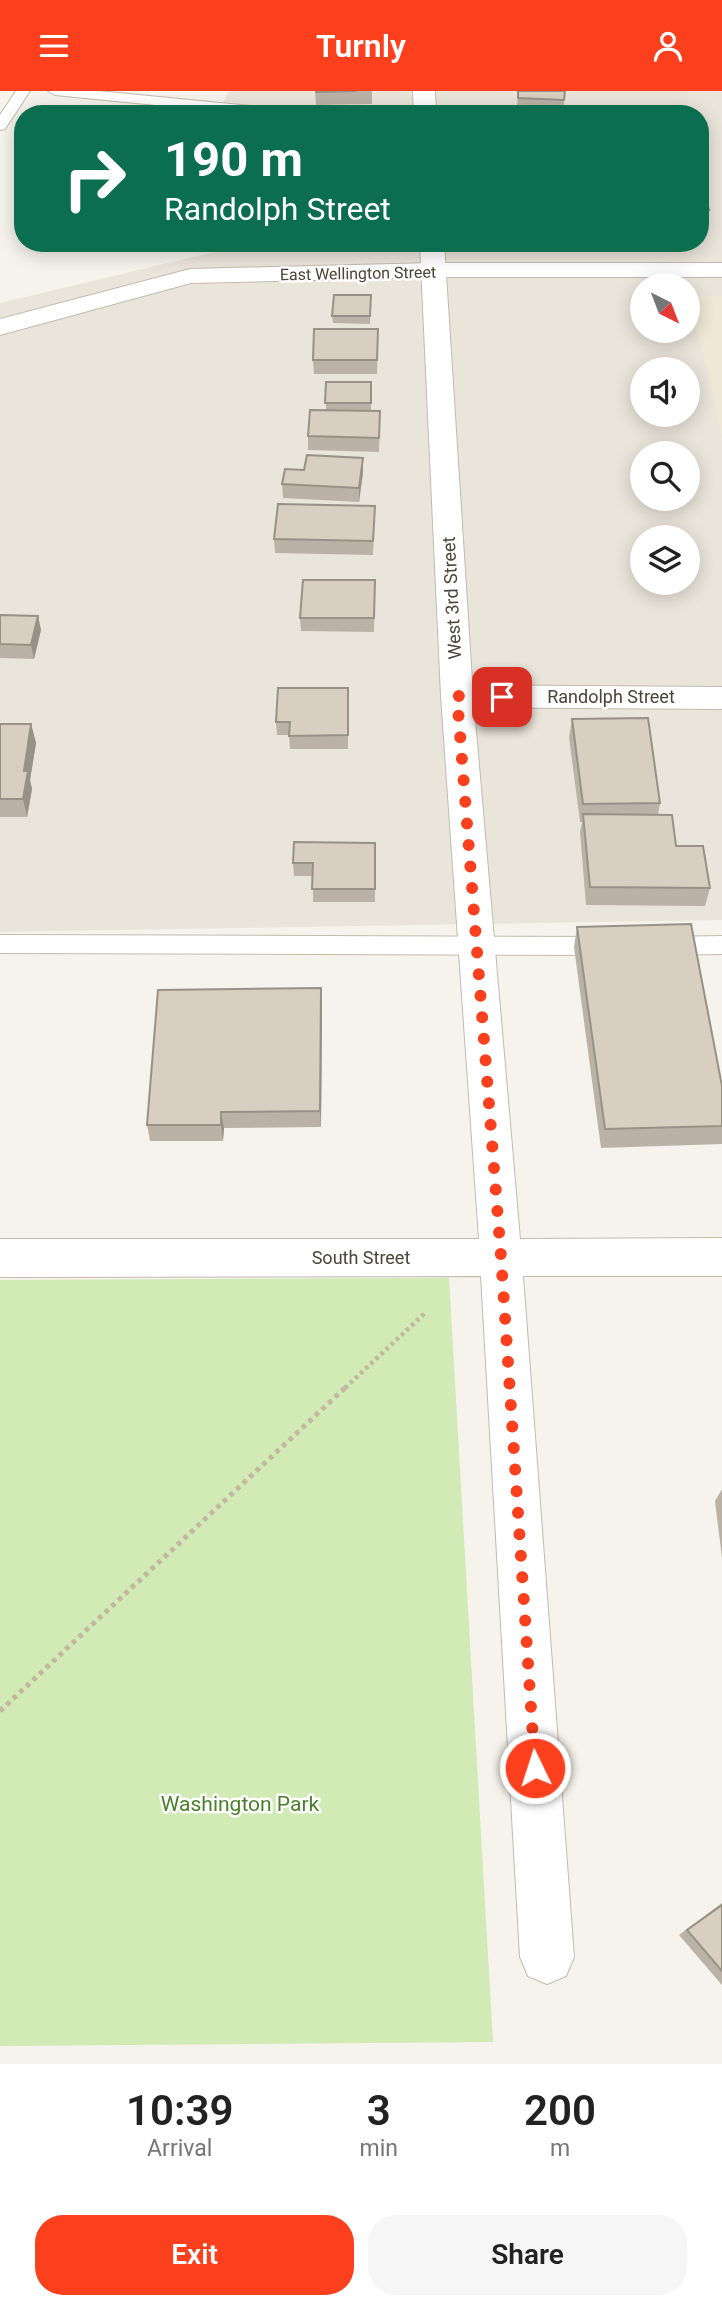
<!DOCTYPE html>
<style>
:root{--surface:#fff;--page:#f6f6f6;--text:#222;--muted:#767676;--accent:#fc3f1d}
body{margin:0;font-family:Roboto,sans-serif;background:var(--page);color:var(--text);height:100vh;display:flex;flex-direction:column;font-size:26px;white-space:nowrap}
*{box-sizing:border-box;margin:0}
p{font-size:23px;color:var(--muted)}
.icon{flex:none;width:38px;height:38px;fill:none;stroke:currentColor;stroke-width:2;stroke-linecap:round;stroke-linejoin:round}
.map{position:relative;height:1973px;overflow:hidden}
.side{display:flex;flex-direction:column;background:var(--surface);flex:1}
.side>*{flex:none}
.banner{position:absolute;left:14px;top:14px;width:695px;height:147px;border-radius:28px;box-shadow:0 4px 18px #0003;background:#0b6e4f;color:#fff;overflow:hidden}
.needle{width:46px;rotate:138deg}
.fabs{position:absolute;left:630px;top:182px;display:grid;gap:14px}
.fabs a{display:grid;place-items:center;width:70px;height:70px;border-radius:50%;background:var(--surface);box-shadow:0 4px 18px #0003;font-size:35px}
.pin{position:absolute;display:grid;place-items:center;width:60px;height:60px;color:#fff;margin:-30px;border-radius:14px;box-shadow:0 4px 10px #0006}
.me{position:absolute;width:77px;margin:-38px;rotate:356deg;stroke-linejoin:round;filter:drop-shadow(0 0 5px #0008)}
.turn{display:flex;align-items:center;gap:24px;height:147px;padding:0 35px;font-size:32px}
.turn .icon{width:91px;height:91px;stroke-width:2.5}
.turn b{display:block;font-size:49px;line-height:60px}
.eta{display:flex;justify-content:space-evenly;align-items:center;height:119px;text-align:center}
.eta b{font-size:42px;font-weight:600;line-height:49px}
.button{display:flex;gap:14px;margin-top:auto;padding:14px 35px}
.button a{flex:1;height:80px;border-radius:28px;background:var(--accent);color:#fff;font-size:28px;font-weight:600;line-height:80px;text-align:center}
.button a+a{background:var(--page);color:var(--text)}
header{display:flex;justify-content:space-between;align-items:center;height:91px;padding:0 35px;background:var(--accent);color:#fff;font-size:32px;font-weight:600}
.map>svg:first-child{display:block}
.residential{fill:#eae5da;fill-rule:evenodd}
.education{fill:#efe8d6}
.green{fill:#d2eab5}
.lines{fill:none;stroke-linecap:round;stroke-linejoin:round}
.service-casing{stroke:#c2bbae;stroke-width:2}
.minor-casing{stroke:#c2bbae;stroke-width:2}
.tertiary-casing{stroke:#c2bbae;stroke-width:2}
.path-far1{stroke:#c4b79f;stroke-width:4.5;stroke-dasharray:3.5 3.5;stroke-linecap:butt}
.path{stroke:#c4b79f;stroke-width:5;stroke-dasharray:4.5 4.5;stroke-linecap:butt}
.service{fill:#fff;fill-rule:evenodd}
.minor{fill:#fff;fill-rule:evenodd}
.tertiary{fill:#fff;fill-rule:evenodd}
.wall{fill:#bab2a6}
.shaded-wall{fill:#979187}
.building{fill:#d8cfc1;stroke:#979187;stroke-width:2}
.route{stroke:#fc3f1d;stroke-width:12;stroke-dasharray:0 21.6}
.labels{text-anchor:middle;stroke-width:5;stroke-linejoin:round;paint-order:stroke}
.far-street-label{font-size:16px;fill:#4b4439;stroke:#fff}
.street-label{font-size:18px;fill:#4b4439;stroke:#fff}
.near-park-label{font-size:21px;fill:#4a7f2a;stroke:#fff}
</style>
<header><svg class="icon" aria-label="menu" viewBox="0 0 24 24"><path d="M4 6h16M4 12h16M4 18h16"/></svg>Turnly<svg class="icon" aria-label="person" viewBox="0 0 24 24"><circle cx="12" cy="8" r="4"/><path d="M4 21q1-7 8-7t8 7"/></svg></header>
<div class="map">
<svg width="722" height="1973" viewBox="0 0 722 1973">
<rect width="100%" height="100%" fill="#f6f3ec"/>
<path class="residential" d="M229,0H722V205H690L722,344V829L0,841V212L214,161L215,152H700V23H217ZM642,194H688V240H642ZM642,278H688V324H642ZM642,362H688V408H642ZM642,446H688V492H642Z"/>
<path class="education" d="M689,205H722V344Z"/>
<path class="green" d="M449,1187L493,1951L0,1955V1189Z"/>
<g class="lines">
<defs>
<path id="service" d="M16,0H30L5,38L0,39V24Z
M48,0H98L292,19L299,23H246L55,4Z
M0,844L606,846L614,849L618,855L614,861L606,864L0,862Z
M722,845V863L663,864L655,861L651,855L655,849L663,846Z"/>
<path id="minor" d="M433,172H722V186H433L191,192L0,244V228L190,178Z
M457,594L722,596V618L457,616L446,613L441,605L446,597Z"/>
<path id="tertiary" d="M413,0H435L436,23H414Z
M420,152H444L473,605L520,1148L722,1147V1185H523L574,1866L566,1885L547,1893L528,1885L520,1866L481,1185L0,1186V1148H479L441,605Z"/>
</defs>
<use href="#service" class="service-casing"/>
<use href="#minor" class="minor-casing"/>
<use href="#tertiary" class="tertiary-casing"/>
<path class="path-far1" d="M345,1297L425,1222"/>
<path class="path" d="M0,1620L347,1295"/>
<use href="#service" class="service"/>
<use href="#minor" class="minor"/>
<use href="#tertiary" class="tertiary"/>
</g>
<path class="wall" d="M315,0H372V13L316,14Z
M565,0L563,22L516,20L518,7Z
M700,94L709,119L705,137H700Z
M371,204L370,233L333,232L332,225Z
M378,238L377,283H314L313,269Z
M326,291H371V319L380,320L379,361L308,359V345L326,319Z
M304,379L363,381L359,411L283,407L282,393Z
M375,415L373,464L275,462L274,448Z
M375,489L374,541L301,540L300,527Z
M0,524L38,525L41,539L34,568L0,567Z
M348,597V658H290L289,644H277L276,631Z
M572,628L660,712L658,724L676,755L710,797L705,815L586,814L580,741L582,731H580L569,646Z
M0,633H31L36,652L30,689L32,698L27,726H0Z
M375,752V811H313V785H294L293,772Z
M577,836L722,995V1053L601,1057L574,856Z
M322,914L321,1036L224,1037L223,1050H150L147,1034Z
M722,1398V1467L715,1410Z
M722,1812V1894L679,1844Z"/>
<path class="shaded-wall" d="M363,367V381L359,411V397Z
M38,525L41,539L34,568L31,554Z
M31,633L36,652L30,689L32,698L27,726L23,708L24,680Z
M321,897L322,914L321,1036L320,1020Z
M221,1021L224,1037L223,1050L221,1034Z"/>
<path class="building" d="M316,0H357L316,1Z
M518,0H565L564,9L518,7Z
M335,22H370V23H335Z
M700,94H701L709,119H700Z
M334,204H371L370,225H332Z
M314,238H378L377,269H313Z
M326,291H371V312H325Z
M310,319L380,320L379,347L308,345Z
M307,364L363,367L359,397L282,393L285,378L304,379Z
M278,413L375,415L373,450L274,448Z
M303,489H375L374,527H300Z
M0,524L38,525L31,554L0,553Z
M278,597H348V644L289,645L290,631H276Z
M648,627L660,712L583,713L572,628Z
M0,633H31L24,680H28L23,708H0Z
M583,723L672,724L676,755H703L710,797L590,796Z
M294,751L375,752V798H312L313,772H293Z
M691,833L722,995V1035L605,1038L577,836Z
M321,897L320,1020L221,1021V1034H147L158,899Z
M722,1814V1880L687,1839Z"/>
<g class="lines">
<path class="route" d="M502,606L457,605L501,1166L535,1677"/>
</g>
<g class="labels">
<g class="far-street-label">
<text transform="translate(358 182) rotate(-1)" y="6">East Wellington Street</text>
</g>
<g class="street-label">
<text transform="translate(452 507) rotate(-93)" y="6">West 3rd Street</text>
<text x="611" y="612">Randolph Street</text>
<text x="361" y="1173">South Street</text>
</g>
<g class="near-park-label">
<text x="240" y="1720">Washington Park</text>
</g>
</g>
</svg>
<div class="fabs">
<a><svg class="needle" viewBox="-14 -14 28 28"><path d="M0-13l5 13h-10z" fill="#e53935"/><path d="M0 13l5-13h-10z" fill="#767676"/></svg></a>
<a><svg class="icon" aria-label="sound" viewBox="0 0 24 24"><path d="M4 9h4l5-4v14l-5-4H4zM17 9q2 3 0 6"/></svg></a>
<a><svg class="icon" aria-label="search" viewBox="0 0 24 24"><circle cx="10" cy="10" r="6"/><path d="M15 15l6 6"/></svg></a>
<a><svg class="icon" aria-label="layers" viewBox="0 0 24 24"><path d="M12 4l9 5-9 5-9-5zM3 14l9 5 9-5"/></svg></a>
</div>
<div class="pin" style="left:502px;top:606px;background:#d93025"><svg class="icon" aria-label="arrive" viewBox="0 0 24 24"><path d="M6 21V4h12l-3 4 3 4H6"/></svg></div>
<svg class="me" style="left:535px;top:1677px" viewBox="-20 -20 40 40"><circle r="17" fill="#fc3f1d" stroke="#fff" stroke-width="3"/><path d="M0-11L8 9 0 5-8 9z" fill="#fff"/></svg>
<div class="banner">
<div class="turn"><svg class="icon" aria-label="right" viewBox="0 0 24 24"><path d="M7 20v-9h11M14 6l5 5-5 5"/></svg><div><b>190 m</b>Randolph Street</div></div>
</div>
</div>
<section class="side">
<div class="eta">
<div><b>10:39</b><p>Arrival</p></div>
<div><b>3</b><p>min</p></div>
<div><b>200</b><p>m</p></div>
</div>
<div class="button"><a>Exit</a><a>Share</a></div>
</section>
